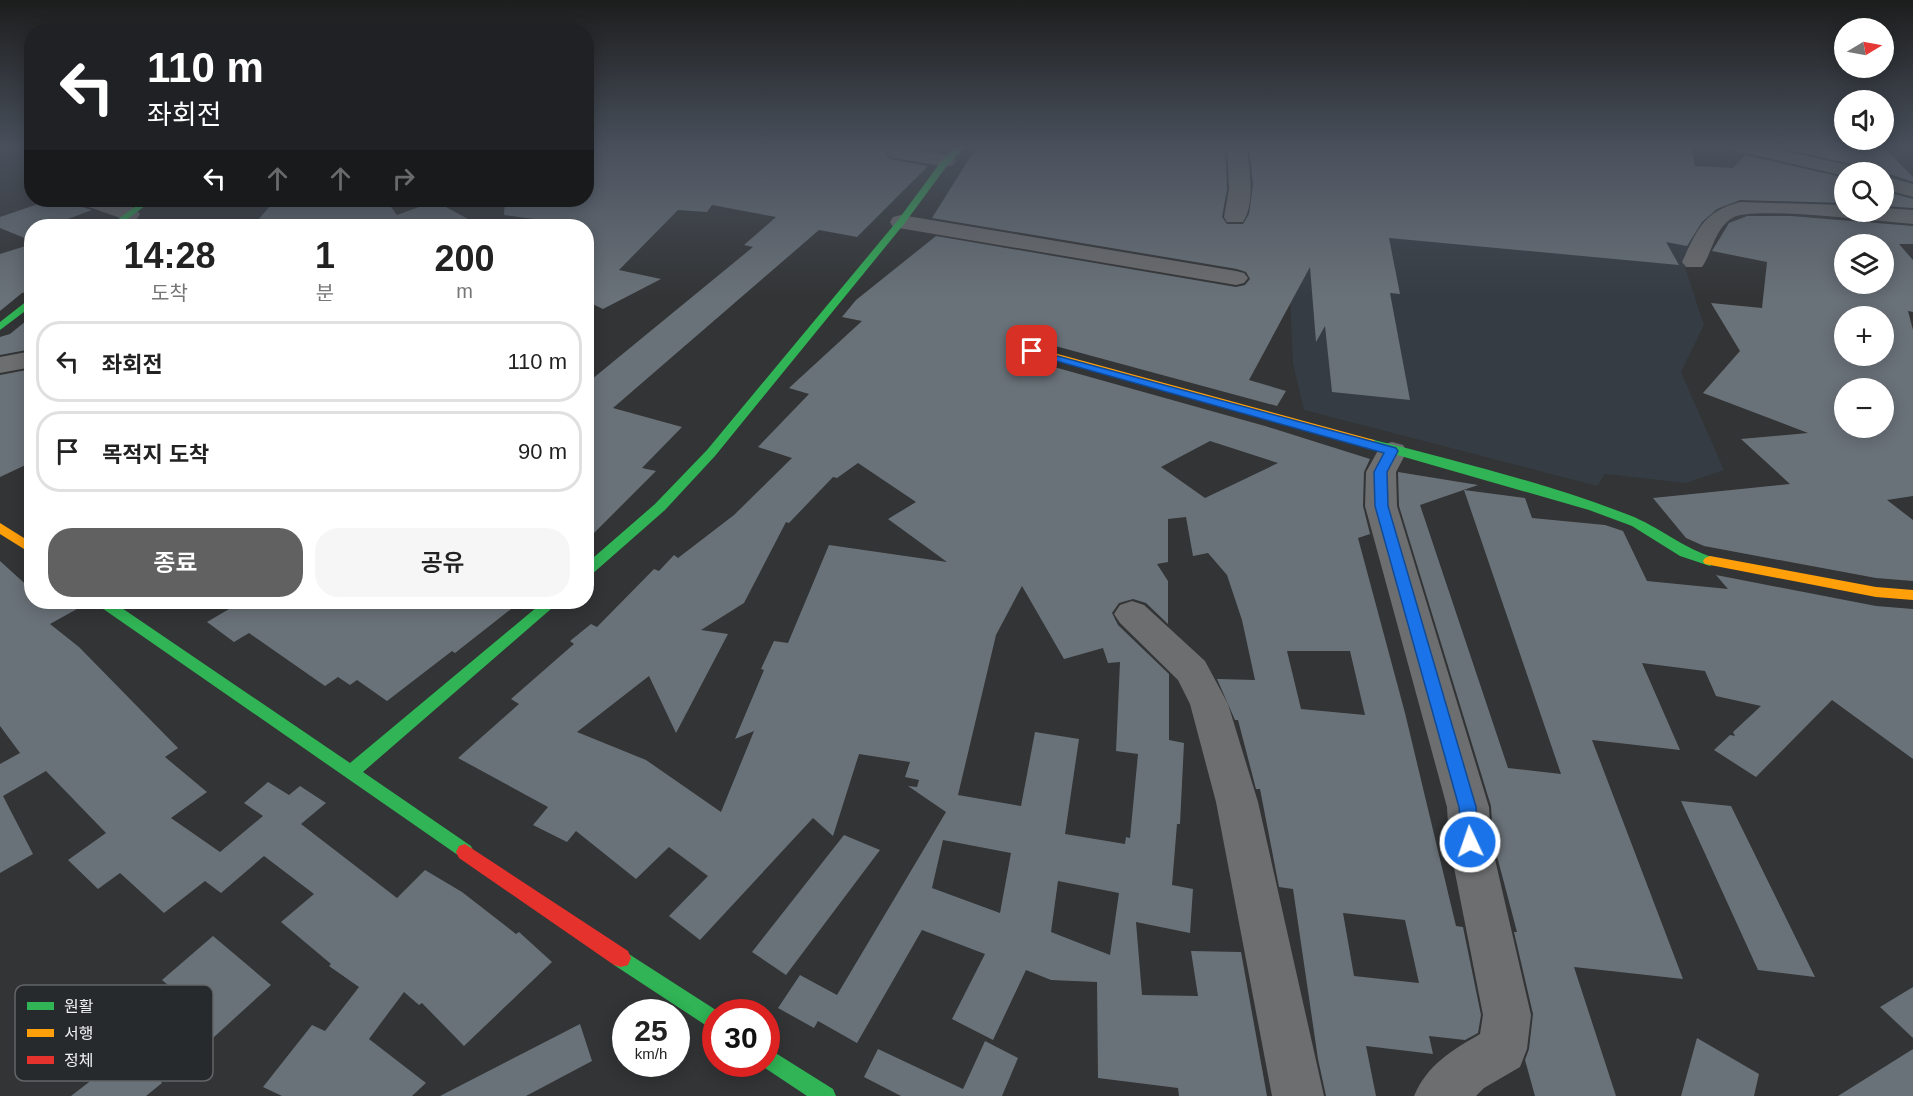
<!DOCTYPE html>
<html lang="ko">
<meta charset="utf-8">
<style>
:root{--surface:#fff;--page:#f6f6f6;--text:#222;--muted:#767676;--line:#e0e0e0;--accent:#616162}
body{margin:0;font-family:Arial,"Noto Sans KR",sans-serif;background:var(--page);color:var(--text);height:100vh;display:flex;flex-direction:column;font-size:22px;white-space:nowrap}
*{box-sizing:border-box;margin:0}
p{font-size:20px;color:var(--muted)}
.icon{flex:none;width:33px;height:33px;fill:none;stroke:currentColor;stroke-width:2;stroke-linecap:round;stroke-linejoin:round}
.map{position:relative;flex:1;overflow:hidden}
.details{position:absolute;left:24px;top:219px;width:570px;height:390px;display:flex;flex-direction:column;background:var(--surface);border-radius:24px;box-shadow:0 3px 15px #0003}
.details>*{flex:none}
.guide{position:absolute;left:24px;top:24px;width:570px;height:183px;border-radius:24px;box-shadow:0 3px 15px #0003;background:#202124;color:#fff;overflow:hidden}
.needle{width:39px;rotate:80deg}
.buttons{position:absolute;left:1834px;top:18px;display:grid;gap:12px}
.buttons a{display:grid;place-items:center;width:60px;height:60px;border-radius:50%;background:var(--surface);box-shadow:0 3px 15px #0003;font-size:30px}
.speed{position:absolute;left:612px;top:999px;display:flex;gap:12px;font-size:30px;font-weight:700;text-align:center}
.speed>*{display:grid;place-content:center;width:78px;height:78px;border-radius:50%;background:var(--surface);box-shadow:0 3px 15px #0003;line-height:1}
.speed small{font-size:15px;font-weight:400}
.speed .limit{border:9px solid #d22;background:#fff;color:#111}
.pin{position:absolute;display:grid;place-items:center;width:51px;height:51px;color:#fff;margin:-26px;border-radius:12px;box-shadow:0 3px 9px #0006}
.me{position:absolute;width:66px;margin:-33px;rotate:357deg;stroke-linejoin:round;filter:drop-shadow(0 0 4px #0008)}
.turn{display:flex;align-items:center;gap:21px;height:126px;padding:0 24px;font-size:27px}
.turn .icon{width:78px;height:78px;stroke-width:2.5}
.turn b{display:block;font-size:42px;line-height:51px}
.lanes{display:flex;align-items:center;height:57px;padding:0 24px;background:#0003;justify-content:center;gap:30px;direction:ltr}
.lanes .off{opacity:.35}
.eta{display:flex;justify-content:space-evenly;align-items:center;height:102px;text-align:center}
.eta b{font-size:36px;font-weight:600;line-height:42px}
.cta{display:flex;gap:12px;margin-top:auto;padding:12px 24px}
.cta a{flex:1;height:69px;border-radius:24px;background:var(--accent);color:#fff;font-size:24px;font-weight:600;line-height:69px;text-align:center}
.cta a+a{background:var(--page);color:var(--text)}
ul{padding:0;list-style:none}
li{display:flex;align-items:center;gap:18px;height:81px;margin:0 12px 9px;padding:0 12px;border:3px solid var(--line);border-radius:24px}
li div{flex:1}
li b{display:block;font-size:22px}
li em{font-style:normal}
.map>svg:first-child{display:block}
.built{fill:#353c43}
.building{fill:#6a7279;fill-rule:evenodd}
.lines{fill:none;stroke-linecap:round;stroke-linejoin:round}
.street{fill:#6d6e6f;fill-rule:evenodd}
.fast{fill:#30b455;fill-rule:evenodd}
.slow{fill:#ff9f0a;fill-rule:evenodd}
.jam{fill:#e5322d;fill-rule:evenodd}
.route{fill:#1a73e8;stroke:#114b97;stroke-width:1.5}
.key{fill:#272a2c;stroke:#636667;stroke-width:1.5}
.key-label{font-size:16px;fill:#eff1f2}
</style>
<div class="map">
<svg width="1913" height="1096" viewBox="0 0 1913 1096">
<rect width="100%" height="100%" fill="#323435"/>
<path class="built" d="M1378,208L1707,215L1684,264L1704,325L1681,372L1724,470L1686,483L1605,474L1597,486L1304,410L1293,364L1288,253Z"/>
<path class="building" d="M586,146H893L885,153L890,159L928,166L857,237L819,230L613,408L682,427L642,468L656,471L586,541V384L753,247L744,245L776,217L712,205L707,212L678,210L619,270L661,279L603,309L588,302L586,304V226L504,215L505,200H586Z
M977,146H1225L1227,189L1222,217L1227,224H1243L1249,214L1253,185L1249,146H1691L1695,166L1733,168L1745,155L1845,178V203L1740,200L1717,209L1702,222L1687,246L1666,242L1679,265L1389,238L1400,294L1390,293L1410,400L1332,392L1325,326L1316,342L1310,267L1249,380L1286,391L1277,406L1033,340L1023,342L1017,349L1022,358L1265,426L1370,459L1364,472L1363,506L1370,534L1358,538L1405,713L1456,926L1463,927L1481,1015L1478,1033L1465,1040L1429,1036L1433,1054L1366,1046L1376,1096H1326L1318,1059L1293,889L1279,887L1260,789H1256L1238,720H1235L1217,679L1255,680L1242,620L1227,575L1208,553L1193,556L1186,517L1168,519V562L1157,564L1168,581V624L1146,603L1133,599L1119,603L1112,613L1118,625L1169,674V740L1184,743L1180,824H1177L1172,885L1193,889L1190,933L1136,922L1142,995L1198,996L1191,951L1241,952L1267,1096H1179L1178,1088L1098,1078L1097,982L1051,980L1026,970L993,1040L952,1019L985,954L922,930L857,1043L818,1021L814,1028L778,1008L800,975L837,995L946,812L908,786L917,787L919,780L905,777L910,762L859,754L833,836L813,818L700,940L669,916L708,876L669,847L636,879L576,831L567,842L533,825L548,807L458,758L519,704L511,699L574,644L570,641L591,624L597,627L654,569L659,571L674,555L678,558L734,515L792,458L758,447L809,394L789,388L862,321L842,317L856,300L936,236L1236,287L1245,285L1250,279L1246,272L1237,269L932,218ZM1210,441L1278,463L1205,498L1161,467ZM858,463L916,502L888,519L947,562L829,545L788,643L774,641L761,669L764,670L735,739L754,731L721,812L646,760L577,732L649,676L676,733L728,634L701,630L744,603L786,522L789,523L833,477L837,478ZM1022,586L1064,659L1103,648L1108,663L1120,662L1116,751L1138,754L1130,838L1126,837L1125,844L1065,834L1079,739L1035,732L1021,806L958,795L996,635ZM1287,651H1350L1365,715L1301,709ZM943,840L1011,853L1000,913L932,888ZM1058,881L1119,893L1110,955L1051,932ZM1343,913L1405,920L1419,983L1354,976Z
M1773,146H1882L1913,177V182L1884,172H1865L1861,166Z
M1884,191L1913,199V208L1884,206Z
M50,200H78L82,207L92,210L49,226H32V241L0,228V217Z
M275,200H386L397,215L435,201L481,226H253Z
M1747,216H1791L1913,226V244H1899L1913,260V312L1908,311L1913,330V496L1887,500L1913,520V581L1876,578L1704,546L1686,538L1653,498L1790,484L1741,439L1808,433L1703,393L1740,351L1711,303L1762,308L1767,262L1712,251L1729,223ZM1845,244H1884V284H1845ZM1845,316H1884V356H1845ZM1845,388H1884V428H1845Z
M32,244V291L22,293L0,311V254Z
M32,316V349L0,355V337L10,334Z
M32,369V462L0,477V375Z
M1398,472L1478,485L1420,505L1508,768L1561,774L1464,490L1525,498L1532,518L1605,525L1623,531L1647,581L1728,589L1716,575L1876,606L1913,609V759L1832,700L1756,777L1714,750L1730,735L1735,736L1733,732L1761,706L1716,696L1705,671L1642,663L1680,750L1592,740L1683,979L1574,967L1616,1096H1535L1525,1060L1529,1049L1533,1014L1514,932H1517L1493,841L1491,806L1399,506Z
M0,561L32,590V602H85L86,604L50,624L79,647L178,748L165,757L207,792L171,818L220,852L263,816L244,803L268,782L289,795L300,786L326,803L301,824L397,898L425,870L462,892L516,934L519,932L552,962L464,1046L422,1003L419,1005L404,992L369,1039L426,1083L412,1096H282L263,1087L312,1025L325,1031L359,987L329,966L331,964L281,922L314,894L264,856L221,893L205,881L164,913L120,873L98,889L68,860L106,833L46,771L3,796L33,854L0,873V764L20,753L0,726Z
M241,602H520L455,653L452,651L387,701L357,680L350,685L338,677L325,686L249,633L234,642L207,622Z
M1681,801L1731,806L1815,977L1758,970Z
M844,835L880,850L786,975L752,952Z
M213,936L271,985L202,1048L170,1020L189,1003L162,980Z
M1913,987V1038L1880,1007Z
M580,1024L592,1061L526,1096H440Z
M1697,1038L1759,1074L1754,1096H1681Z
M985,1041L1018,1058L1002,1096H901L864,1077L878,1049L963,1089Z
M1913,1049V1096H1838Z
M128,1052H138L162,1083L146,1096H71Z"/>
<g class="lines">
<path class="street" d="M1227,146H1247C1249,168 1256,202 1243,222H1227L1224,217L1229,189Z
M1729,146H1764L1860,168L1863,172H1845V176L1732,150Z
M897,147L946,155L953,157L956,161L953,165L946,167L890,157L887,153L890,149Z
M1884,176L1913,184V197L1884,189Z
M80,200C97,198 129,198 140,214L137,219L129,221L83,205Z
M1740,202L1845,205V212H1884V208L1913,210V224C1881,222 1755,206 1734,217C1715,227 1713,251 1702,267H1686L1682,262C1697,230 1704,211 1740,202Z
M901,215L1236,271L1244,273L1248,278L1244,283L1236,285L893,227L890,222L893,217Z
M32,351V367L0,373V357Z
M1392,442L1403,445L1407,451L1396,472L1397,506L1489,807L1491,842L1531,1015L1527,1049L1520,1067L1484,1088L1476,1096H1414C1428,1064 1451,1051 1480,1034L1483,1015L1449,842L1447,807L1365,506L1366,472L1381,445Z
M1132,601L1144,605L1205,661L1228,704L1258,802L1324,1096H1272L1216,802L1190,704L1178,680L1120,623L1114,614L1120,605Z"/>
<path class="fast" d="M958,146H966L949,163L904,224L715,456L665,510L591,575L586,577V564L655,504L707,450L898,220L943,159Z
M144,200H153L118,226H109Z
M32,297V306L0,330V322Z
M1370,439C1457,461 1546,483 1629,515C1660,527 1682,548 1715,558L1717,561L1710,566L1680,556L1632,526L1589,510L1366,446L1364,443Z
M97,602H113L350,763L543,602H559L363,772L471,846L474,852L471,858L465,860L99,606Z
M621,949L719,1012H716V1032L614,965L611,958L614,951Z
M766,1047L833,1089L836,1096H807L759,1064H766Z"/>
<path class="slow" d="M1032,347L1374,440L1376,443L1374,446H1366L1028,352L1027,350Z
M0,523L32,543V554L0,534Z
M1710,556L1876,587L1913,590V600L1876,597L1705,564L1703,561L1705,558Z"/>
<path class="jam" d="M465,844L628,951L631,958L628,965L621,967L614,965L459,858L456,852L459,846Z"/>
</g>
<linearGradient id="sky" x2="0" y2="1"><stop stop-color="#1c1d1d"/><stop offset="0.49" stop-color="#49505c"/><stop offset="1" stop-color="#49505c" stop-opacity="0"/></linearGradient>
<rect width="1913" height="299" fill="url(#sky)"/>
<path class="route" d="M1028,348L1396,448L1398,451L1387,472L1388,506L1476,807L1478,842L1476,847L1470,850L1463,847L1459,807L1375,506L1374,472L1384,453L1028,353Z"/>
<rect x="15" y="985" width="198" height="96" rx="9" class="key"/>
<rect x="27" y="1002" width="27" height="8" fill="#30b455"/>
<rect x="27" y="1029" width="27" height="8" fill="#ff9f0a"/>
<rect x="27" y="1056" width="27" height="8" fill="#e5322d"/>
<g class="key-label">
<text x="64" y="1012">원활</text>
<text x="64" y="1039">서행</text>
<text x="64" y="1066">정체</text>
</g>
</svg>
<div class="buttons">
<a><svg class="needle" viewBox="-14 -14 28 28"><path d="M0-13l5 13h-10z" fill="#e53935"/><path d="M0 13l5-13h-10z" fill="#767676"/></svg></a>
<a><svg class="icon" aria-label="sound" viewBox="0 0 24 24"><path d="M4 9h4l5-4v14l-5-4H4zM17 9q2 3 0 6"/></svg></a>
<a><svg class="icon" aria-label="search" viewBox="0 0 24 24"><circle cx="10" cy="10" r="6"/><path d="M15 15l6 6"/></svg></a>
<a><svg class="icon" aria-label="layers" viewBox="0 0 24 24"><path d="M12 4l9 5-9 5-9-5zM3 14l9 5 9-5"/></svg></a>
<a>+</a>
<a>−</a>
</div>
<div class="speed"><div>25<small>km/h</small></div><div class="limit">30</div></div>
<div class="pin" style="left:1032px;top:351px;background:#d93025"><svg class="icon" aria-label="arrive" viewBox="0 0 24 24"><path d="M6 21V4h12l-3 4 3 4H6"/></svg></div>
<svg class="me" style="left:1470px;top:842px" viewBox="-20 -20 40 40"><circle r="17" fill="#1a73e8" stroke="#fff" stroke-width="3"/><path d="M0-11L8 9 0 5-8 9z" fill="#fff"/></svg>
<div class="guide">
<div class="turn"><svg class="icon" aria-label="left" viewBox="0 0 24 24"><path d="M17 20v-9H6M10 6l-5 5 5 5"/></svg><div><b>110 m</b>좌회전</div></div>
<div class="lanes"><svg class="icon" aria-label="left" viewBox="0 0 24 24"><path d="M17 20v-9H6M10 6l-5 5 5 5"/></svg><svg class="icon off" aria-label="ahead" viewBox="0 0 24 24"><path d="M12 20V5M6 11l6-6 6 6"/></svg><svg class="icon off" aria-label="ahead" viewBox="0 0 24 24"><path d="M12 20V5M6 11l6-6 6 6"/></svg><svg class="icon off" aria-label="right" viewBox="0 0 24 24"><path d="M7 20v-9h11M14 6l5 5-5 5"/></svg></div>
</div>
<section class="details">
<div class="eta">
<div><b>14:28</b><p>도착</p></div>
<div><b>1</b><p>분</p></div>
<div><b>200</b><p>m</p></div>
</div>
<ul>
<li><svg class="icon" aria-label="left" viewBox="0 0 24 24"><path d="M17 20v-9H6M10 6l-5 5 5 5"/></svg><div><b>좌회전</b></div><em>110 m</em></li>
<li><svg class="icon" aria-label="arrive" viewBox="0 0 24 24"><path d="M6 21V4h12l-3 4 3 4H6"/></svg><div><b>목적지 도착</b></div><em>90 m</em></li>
</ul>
<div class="cta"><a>종료</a><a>공유</a></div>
</section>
</div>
